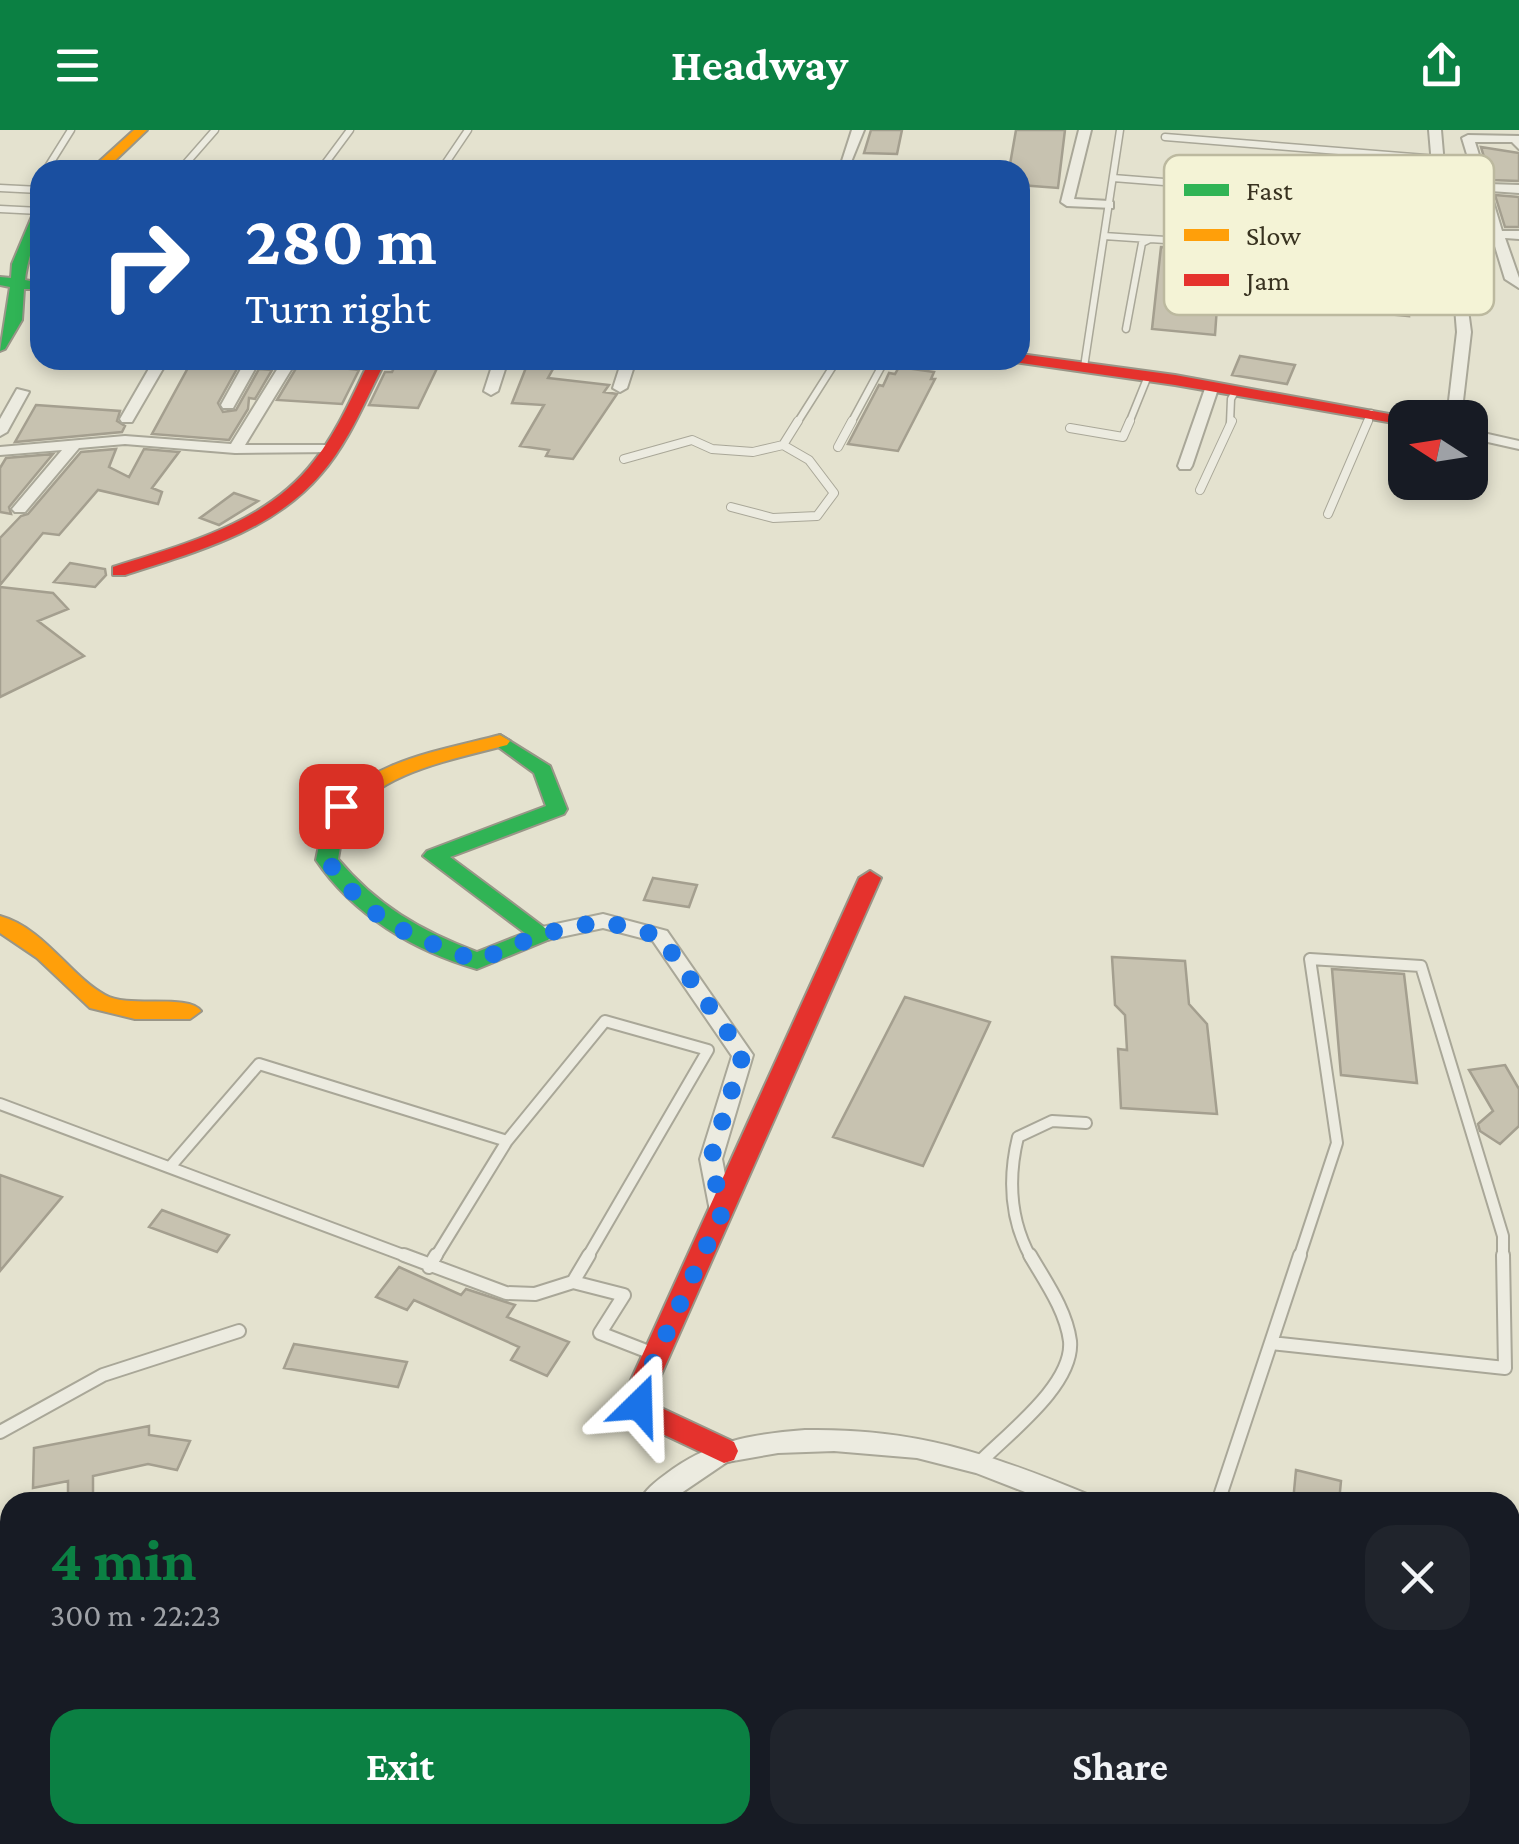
<!DOCTYPE html>
<meta charset="utf-8">
<style>
:root{--surface:#171b24;--page:#20242c;--text:#f1f3f6;--muted:#9ea1a6;--accent:#0b8043}
body{margin:0;font-family:"Crimson Pro",serif;background:var(--page);color:var(--text);height:100vh;display:flex;flex-direction:column;font-size:38px;white-space:nowrap}
*{box-sizing:border-box;margin:0}
p{font-size:32px;color:var(--muted)}
.icon{flex:none;width:55px;height:55px;fill:none;stroke:currentColor;stroke-width:2;stroke-linecap:round;stroke-linejoin:round}
.map{position:relative;flex:1;overflow:hidden}
.sheet{position:absolute;left:0px;top:1362px;width:1520px;height:352px;display:flex;flex-direction:column;background:var(--surface);border-radius:30px 30px 0 0;box-shadow:0 5px 15px #0003}
.sheet>*{flex:none}
.top-card{position:absolute;left:30px;top:30px;width:1000px;height:210px;border-radius:30px;box-shadow:0 5px 15px #0003;background:#1a4fa0;color:#fff;overflow:hidden}
.needle{width:65px;rotate:282deg}
.controls{position:absolute;left:1388px;top:270px;display:grid;gap:20px}
.controls a{display:grid;place-items:center;width:100px;height:100px;border-radius:20px;background:var(--surface);box-shadow:0 5px 15px #0003;font-size:50px}
.pin{position:absolute;display:grid;place-items:center;width:85px;height:85px;color:#fff;margin:-42px;border-radius:20px;box-shadow:0 5px 15px #0006}
.me{position:absolute;width:110px;margin:-55px;rotate:22deg;stroke-linejoin:round;filter:drop-shadow(0 0 8px #0008)}
.turn{display:flex;align-items:center;gap:35px;height:210px;padding:0 50px;font-size:45px}
.turn .icon{width:130px;height:130px;stroke-width:2.5}
.turn b{display:block;font-size:70px;line-height:85px}
.round{display:grid;place-items:center;flex:none;width:105px;height:105px;border-radius:30px;background:var(--page)}
.headline{display:flex;align-items:center;justify-content:space-between;height:170px;padding:0 50px}
h1{font-size:60px;font-weight:700;line-height:75px;color:var(--accent)}
.button{display:flex;gap:20px;margin-top:auto;padding:20px 50px}
.button a{flex:1;height:115px;border-radius:30px;background:var(--accent);color:#fff;font-size:40px;font-weight:700;line-height:115px;text-align:center}
.button a+a{background:var(--page);color:var(--text)}
header{display:flex;justify-content:space-between;align-items:center;height:130px;padding:0 50px;background:var(--accent);color:#fff;font-size:45px;font-weight:700}
.map>svg:first-child{display:block}
.building{fill:#c7c2b0;stroke:#a49f8f;stroke-width:2.5}
.lines{fill:none;stroke-linecap:round;stroke-linejoin:round}
.lane-far3-casing{stroke:#a9a798;stroke-width:9}
.lane-far2-casing{stroke:#a9a798;stroke-width:10}
.lane-far1-casing{stroke:#a9a798;stroke-width:14}
.lane-casing{stroke:#a9a798;stroke-width:16}
.street-casing{stroke:#a9a798;stroke-width:4}
.fast-casing{stroke:#999688;stroke-width:4}
.slow-casing{stroke:#999688;stroke-width:4}
.jam-casing{stroke:#999688;stroke-width:4}
.lane-far3{stroke:#ecebe0;stroke-width:6}
.lane-far2{stroke:#ecebe0;stroke-width:8}
.lane-far1{stroke:#ecebe0;stroke-width:10}
.lane{stroke:#ecebe0;stroke-width:12}
.street{fill:#ecebe0;fill-rule:evenodd}
.fast{fill:#30b455;fill-rule:evenodd}
.slow{fill:#ff9f0a;fill-rule:evenodd}
.jam{fill:#e5322d;fill-rule:evenodd}
.route{stroke:#1a73e8;stroke-width:18;stroke-dasharray:0 32.4}
.key{fill:#f4f3d6;stroke:#bcb99f;stroke-width:2.5}
.key-label{font-size:28px;fill:#383220}
</style>
<header><svg class="icon" aria-label="menu" viewBox="0 0 24 24"><path d="M4 6h16M4 12h16M4 18h16"/></svg>Headway<svg class="icon" aria-label="share" viewBox="0 0 24 24"><path d="M12 15V3M7 8l5-5 5 5M5 13v7h14v-7"/></svg></header>
<div class="map">
<svg width="1519" height="1714" viewBox="0 0 1519 1714">
<rect width="100%" height="100%" fill="#e4e2cf"/>
<path class="building" d="M871,0H902L897,24L864,23Z
M1016,0H1065L1058,58L1020,55V40H1009Z
M1481,17L1519,23V51L1491,50Z
M1495,65L1519,67V97H1505Z
M1161,117L1221,120L1215,205L1152,199Z
M1356,129L1405,132L1409,186L1356,181Z
M1240,226L1295,235L1287,254L1232,245Z
M301,230H355L350,239L359,240L342,274L277,270Z
M398,230H441L418,278L369,275L385,242H392Z
M529,230H558L548,248L609,255L604,262L617,264L573,329L546,326L549,320L520,316L544,275L512,273Z
M189,236L238,237L218,273L223,282L236,280L259,239L272,240L255,269L249,268L248,279L229,310L152,304Z
M899,237L934,242L931,249H935L898,321L848,314L879,255L883,256L889,243L895,244Z
M36,275L120,281L117,291L125,296L122,302L15,312Z
M116,319L109,337L129,347L144,319L179,322L152,358L162,362L158,374L98,360L59,405L43,403L0,455V408L21,386L28,384L81,322Z
M53,324L9,377L11,384L0,382V338L6,328Z
M234,363L258,371L219,395L200,388Z
M70,433L105,439L106,445L95,457L54,452Z
M0,457L53,463L68,479L38,491L84,526L0,567Z
M653,748L697,755L689,777L644,770Z
M1112,827L1185,831L1189,874L1207,894L1217,984L1121,978L1118,919L1127,920L1125,885L1115,875Z
M1332,839L1404,844L1417,953L1341,945Z
M905,867L990,892L923,1036L833,1007Z
M1505,935L1519,959V996L1500,1014L1480,1001L1478,994L1493,981L1469,940Z
M0,1045L62,1067L0,1141Z
M162,1080L229,1105L217,1122L149,1097Z
M399,1137L461,1165L466,1159L515,1175L507,1187L569,1212L547,1246L511,1230L519,1217L414,1170L407,1180L376,1167Z
M294,1214L407,1232L398,1257L284,1238Z
M149,1296V1305L190,1311L177,1340L148,1334L93,1346V1366L68,1371V1351L33,1358L34,1318Z
M1296,1340L1341,1351L1339,1372H1293Z"/>
<g class="lines">
<defs>
<path id="lane-far3" d="M1165,7L1438,29
M46,40L71,0
M180,40L215,0
M333,40L321,39L350,0
M441,40L468,0
M1113,48L1443,74
M0,58L40,60
M0,79L40,81
M1104,106L1149,109
M1126,199L1142,113L1150,109L1449,128
M1084,237L1120,0
M797,293L837,230
M851,293L885,230
M1129,293L1148,246
M1230,293L1231,269L1236,260
M1367,293L1371,283"/>
<path id="lane-far2" d="M1070,298L1123,307L1130,291
M838,317L852,291
M624,329L692,310L712,319L753,322L783,315
M1200,360L1232,291
M731,377L773,388L817,386L834,363L809,330L783,315L798,291
M1328,384L1368,291"/>
<path id="lane-far1" d="M0,974L411,1128
M170,1037L259,934L507,1011L605,891L708,920L587,1128
M435,1128L507,1011
M1031,1128C1010,1090 1008,1048 1018,1007L1052,991L1086,993
M1299,1128L1337,1013L1310,829L1421,836L1503,1106V1128"/>
<path id="lane" d="M404,1125L506,1163L535,1164L573,1152L624,1165L600,1203L654,1224
M429,1137L436,1125
M573,1152L589,1125
M1271,1213L1505,1238L1503,1125
M0,1302L103,1245L239,1201
M978,1334C1006,1305 1074,1255 1070,1211C1066,1180 1045,1151 1030,1125
M357,1372H416
M1218,1372L1300,1125"/>
<path id="street" d="M852,0H864L851,32L841,34Z
M1079,0H1091L1074,69L1109,71L1113,72V78L1067,76L1061,72Z
M1429,0H1441L1450,105L1466,165L1471,202L1461,288H1447L1457,202L1454,165L1438,105Z
M1468,5L1519,6V19L1512,12H1475L1488,54L1519,55V63L1490,61L1502,101H1519V109L1505,108L1519,148V158L1505,149L1462,8Z
M154,230H168L132,292H122L120,289Z
M246,230H260L233,278H223L221,275Z
M283,230H297L245,315H330L335,316V322L235,323L125,314L79,318L25,382H15L12,379L62,320L0,325V317L125,306L231,314Z
M494,230H508L498,261L491,265L484,261Z
M622,230H636L627,258L620,262L613,258Z
M1207,253L1219,256L1192,336L1190,339H1180L1178,336Z
M17,259L29,262L7,302L0,306V289Z
M1470,300L1519,311V319L1470,308Z
M603,784L667,801L753,925L722,1029L732,1081L729,1087L721,1090L713,1087L710,1081L700,1029L732,926L653,811L603,798L542,811L532,804L542,797Z
M805,1300C915,1298 987,1323 1087,1364L1091,1372H1051L976,1343L917,1328L834,1321L778,1323L727,1332L668,1372H639C645,1360 655,1352 666,1344C709,1311 753,1304 805,1300Z
M1510,1486L1519,1488V1512L1510,1510Z
M10,1620V1667L0,1671V1625Z
M558,1705H586L585,1714H557Z"/>
<path id="fast" d="M40,80C40,105 27,125 25,150L40,153V159H24L22,190L5,219L0,221L10,157L0,155V147L11,148L12,134L33,84Z
M500,605L550,636L567,679L564,684L450,727L553,804L550,809L477,839C414,821 353,785 316,730L325,687L328,682H342L345,687L338,729C376,775 421,801 477,822L525,803L423,726L427,721L546,676L534,643L490,611Z"/>
<path id="slow" d="M134,0H147L105,40H90Z
M500,605L510,611L507,615C448,631 382,641 342,692H328L325,687C363,631 439,621 500,605Z
M0,786C44,798 70,846 105,865C129,879 188,863 201,881L190,889H135L90,878L37,828L0,803Z"/>
<path id="jam" d="M1020,224L1175,245L1411,288H1405V295L1175,255L1015,232L1020,230Z
M370,230H386C366,268 350,311 321,344C272,402 195,422 125,445H113V437C184,414 266,394 314,331C338,301 353,264 370,230Z
M870,741L881,748L654,1261L655,1275L734,1312L738,1321L734,1330L724,1333L635,1291L625,1275L626,1261L859,748Z"/>
</defs>
<use href="#lane-far3" class="lane-far3-casing"/>
<use href="#lane-far2" class="lane-far2-casing"/>
<use href="#lane-far1" class="lane-far1-casing"/>
<use href="#lane" class="lane-casing"/>
<use href="#street" class="street-casing"/>
<use href="#fast" class="fast-casing"/>
<use href="#slow" class="slow-casing"/>
<use href="#jam" class="jam-casing"/>
<use href="#lane-far3" class="lane-far3"/>
<use href="#lane-far2" class="lane-far2"/>
<use href="#lane-far1" class="lane-far1"/>
<use href="#lane" class="lane"/>
<use href="#street" class="street"/>
<use href="#fast" class="fast"/>
<use href="#slow" class="slow"/>
<use href="#jam" class="jam"/>
</g>
<g class="lines">
<path class="route" d="M341,676L330,700L327,730C374,796 405,803 477,831L542,804L602,791L660,806L743,924L711,1028L722,1083L640,1261L639,1275"/>
</g>
<rect x="1164" y="25" width="330" height="160" rx="15" class="key"/>
<rect x="1184" y="54" width="45" height="12" fill="#30b455"/>
<rect x="1184" y="99" width="45" height="12" fill="#ff9f0a"/>
<rect x="1184" y="144" width="45" height="12" fill="#e5322d"/>
<g class="key-label">
<text x="1246" y="70">Fast</text>
<text x="1246" y="115">Slow</text>
<text x="1246" y="160">Jam</text>
</g>
</svg>
<div class="controls">
<a><svg class="needle" viewBox="-14 -14 28 28"><path d="M0-13l5 13h-10z" fill="#e53935"/><path d="M0 13l5-13h-10z" fill="#9ea1a6"/></svg></a>
</div>
<div class="pin" style="left:341px;top:676px;background:#d93025"><svg class="icon" aria-label="arrive" viewBox="0 0 24 24"><path d="M6 21V4h12l-3 4 3 4H6"/></svg></div>
<svg class="me" style="left:639px;top:1275px" viewBox="-20 -20 40 40"><path d="M0-17L14 15 0 8-14 15z" fill="#1a73e8" stroke="#fff" stroke-width="4"/></svg>
<div class="top-card">
<div class="turn"><svg class="icon" aria-label="right" viewBox="0 0 24 24"><path d="M7 20v-9h11M14 6l5 5-5 5"/></svg><div><b>280 m</b>Turn right</div></div>
</div>
<section class="sheet">
<div class="headline"><div><h1>4 min</h1><p>300 m · 22:23</p></div><a class="round"><svg class="icon" aria-label="close" viewBox="0 0 24 24"><path d="M6 6l12 12M18 6L6 18"/></svg></a></div>
<div class="button"><a>Exit</a><a>Share</a></div>
</section>
</div>
